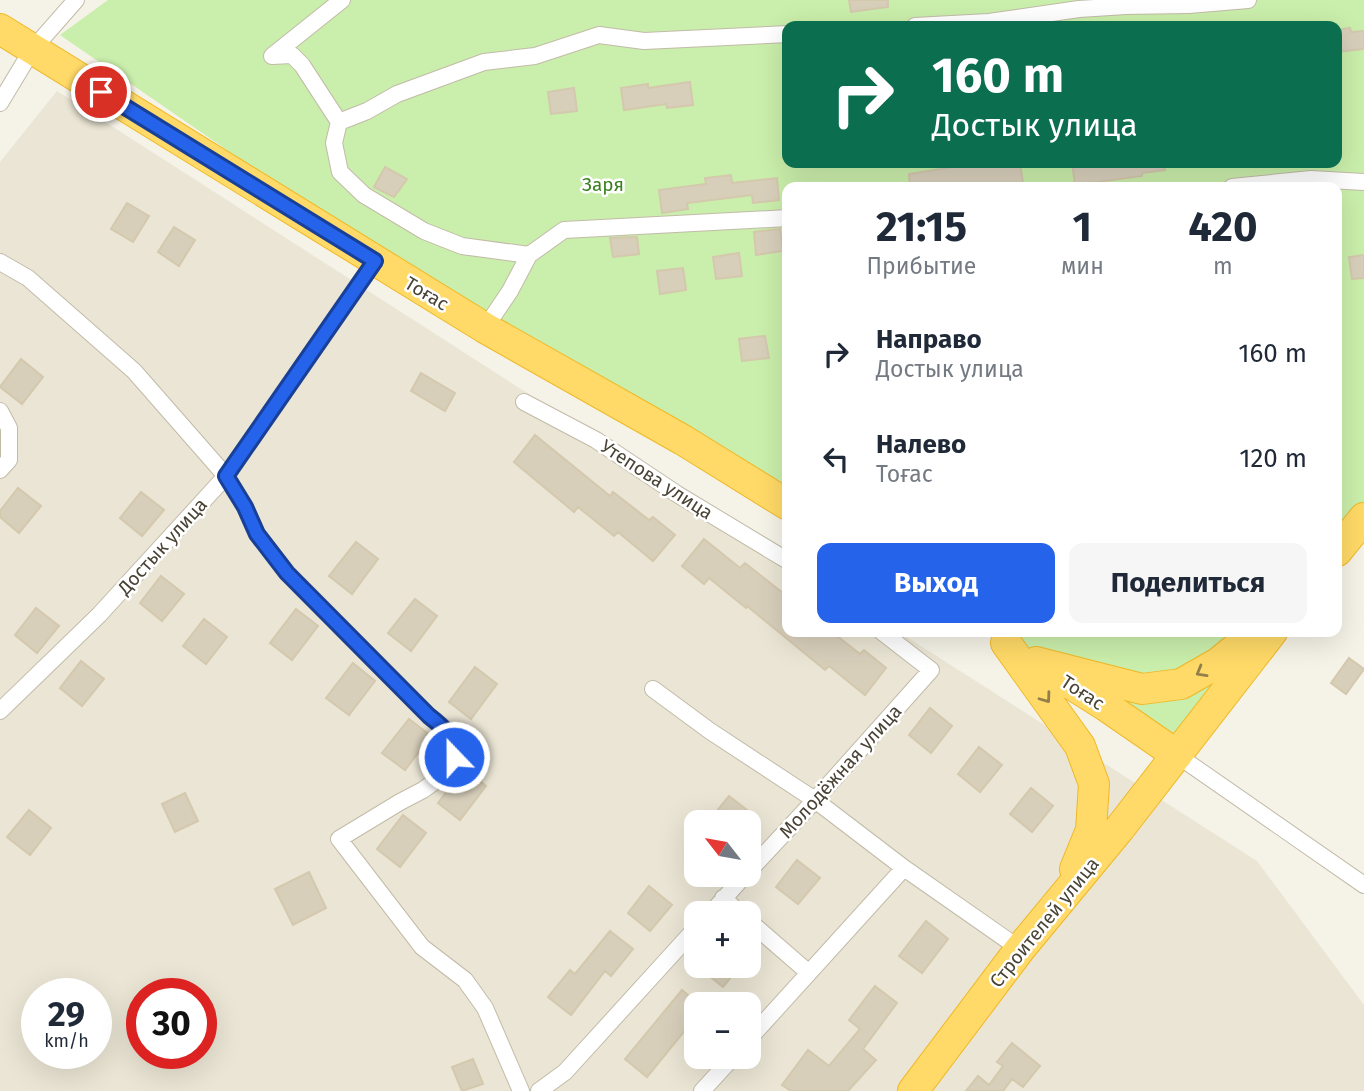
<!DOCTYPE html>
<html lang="ru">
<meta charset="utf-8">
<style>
:root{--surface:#fff;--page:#f6f6f7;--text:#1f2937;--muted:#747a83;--accent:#2563eb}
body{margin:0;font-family:"Fira Sans",sans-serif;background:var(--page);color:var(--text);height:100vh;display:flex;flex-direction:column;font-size:26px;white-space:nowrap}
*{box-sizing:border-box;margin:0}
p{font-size:23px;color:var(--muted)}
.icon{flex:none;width:38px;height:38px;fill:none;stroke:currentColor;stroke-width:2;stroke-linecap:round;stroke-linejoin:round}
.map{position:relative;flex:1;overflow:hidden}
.details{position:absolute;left:782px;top:182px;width:560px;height:455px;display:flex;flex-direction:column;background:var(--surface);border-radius:14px;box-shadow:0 7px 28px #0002}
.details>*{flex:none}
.top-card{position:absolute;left:782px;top:21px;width:560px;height:147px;border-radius:14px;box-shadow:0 7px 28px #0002;background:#0b6e4f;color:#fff;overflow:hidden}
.needle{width:46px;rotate:301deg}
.tools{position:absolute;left:684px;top:810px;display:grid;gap:14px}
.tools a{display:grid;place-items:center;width:77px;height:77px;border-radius:14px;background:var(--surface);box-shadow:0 7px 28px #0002;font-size:35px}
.speed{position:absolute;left:21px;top:978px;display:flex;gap:14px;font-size:35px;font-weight:700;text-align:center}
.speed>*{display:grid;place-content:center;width:91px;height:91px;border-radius:50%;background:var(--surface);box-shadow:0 7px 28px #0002;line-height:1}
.speed small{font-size:18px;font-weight:400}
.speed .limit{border:10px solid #d22;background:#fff;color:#111}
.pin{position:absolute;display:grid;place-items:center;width:60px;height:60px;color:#fff;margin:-30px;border:4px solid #fff;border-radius:50%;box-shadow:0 2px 7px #0007}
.me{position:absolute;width:77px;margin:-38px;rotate:338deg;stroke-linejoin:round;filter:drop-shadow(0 0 5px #0008)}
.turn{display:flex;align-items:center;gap:24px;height:147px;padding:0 35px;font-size:32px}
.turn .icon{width:91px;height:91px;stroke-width:2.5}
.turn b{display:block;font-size:49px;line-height:60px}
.eta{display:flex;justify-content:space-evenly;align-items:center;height:119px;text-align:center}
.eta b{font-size:42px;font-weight:700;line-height:49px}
.cta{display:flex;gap:14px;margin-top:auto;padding:14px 35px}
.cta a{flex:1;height:80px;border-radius:14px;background:var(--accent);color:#fff;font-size:28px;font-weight:700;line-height:80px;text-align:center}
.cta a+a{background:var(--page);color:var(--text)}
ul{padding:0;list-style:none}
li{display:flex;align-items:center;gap:21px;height:105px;padding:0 35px}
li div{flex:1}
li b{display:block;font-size:26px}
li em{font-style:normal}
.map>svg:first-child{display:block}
.residential{fill:#eae5d4;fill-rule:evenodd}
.green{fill:#caeeab;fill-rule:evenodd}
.building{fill:#d8cfbb;stroke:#d4c8ad;stroke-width:2}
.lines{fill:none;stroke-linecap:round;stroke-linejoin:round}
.street-casing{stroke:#c2bba8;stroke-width:18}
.highway-casing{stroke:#efb827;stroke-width:32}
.street{stroke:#fff;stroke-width:16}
.highway{stroke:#ffda68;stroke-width:30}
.oneway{stroke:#927f49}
.route-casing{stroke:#184099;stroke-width:18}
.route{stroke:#2563eb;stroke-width:12}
.labels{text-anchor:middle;stroke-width:5;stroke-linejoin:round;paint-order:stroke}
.park-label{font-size:19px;fill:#3d8221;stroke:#fff}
.street-label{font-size:19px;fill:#494335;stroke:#fff}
</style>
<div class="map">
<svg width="1364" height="1091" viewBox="0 0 1364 1091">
<rect width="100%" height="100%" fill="#f5f2e7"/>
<path class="residential" d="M57,91L787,560L788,632H899L1257,861L1364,1005V1091H0V162ZM696,822H749V875H696ZM696,914H749V966H696ZM37,994H96V1054H37ZM142,994H201V1054H142ZM696,1004H749V1057H696Z"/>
<path class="green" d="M108,0H1364V531L1337,563V187H788L787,511L485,328L60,35ZM788,26H1337V163H788Z
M986,632H1280L1177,755L1036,662Z"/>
<path class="building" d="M849,0H888V7L851,12Z
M1350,28L1351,32L1364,31V49L1337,52V30Z
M690,82L693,105L667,108L666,104L624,110L621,88L648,84V88Z
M574,88L577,111L551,114L548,92Z
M1003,163H1020L1023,183L996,186V183L965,187H910L909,174L972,164V167Z
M1072,163H1165V170L1142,173V176L1075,185Z
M385,167L407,179L394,197L374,187Z
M731,175L732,183L777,178L779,200L753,203L752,195L687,203L688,209L662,213L659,190L706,184L705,178Z
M127,203L149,216L133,242L111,229Z
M174,227L195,240L179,266L158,252Z
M780,229L783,251L756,255L754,232Z
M637,237L639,254L613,257L610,238Z
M739,253L742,276L716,279L713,257Z
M1364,255V278L1352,279L1349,257Z
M683,268L686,290L660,294L657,271Z
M765,336L769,358L742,361L739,339Z
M21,359L43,377L22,404L0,387Z
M421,373L455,393L445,411L411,391Z
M535,435L610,496L613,492L649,520L653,517L675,535L653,561L618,532L614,536L578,507L574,512L514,462Z
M18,488L41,506L19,533L0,517V511Z
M141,492L164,510L142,536L120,518Z
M704,539L740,568L745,563L788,597V632H832L860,654L864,650L886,668L865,695L829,666L825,670L747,606L746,608L709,578L704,584L682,566Z
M356,542L378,559L352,594L329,576Z
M161,576L184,594L162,621L140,603Z
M415,599L437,616L411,651L388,633Z
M36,608L59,626L37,653L15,635Z
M296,609L318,626L292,660L270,643Z
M204,619L227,637L206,664L183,646Z
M1349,658L1364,669L1346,694L1331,683Z
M81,661L104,679L82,706L60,688Z
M353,663L375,681L349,715L326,698Z
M475,667L497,684L471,719L449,702Z
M930,708L952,726L931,753L909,735Z
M409,719L431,736L405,770L382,753Z
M979,747L1002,765L980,792L958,774Z
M464,768L486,786L460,820L438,803Z
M1031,788L1053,806L1032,832L1010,814Z
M185,793L198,821L175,832L162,804Z
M729,796L752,814L745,822H708Z
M29,810L51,828L30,855L7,837Z
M403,815L426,833L400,867L377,849Z
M797,860L820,878L798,904L776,887Z
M309,872L326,908L293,925L275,889Z
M649,886L672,905L650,931L628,913Z
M926,921L948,939L922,973L899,956Z
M610,931L633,949L611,976L605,971L571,1015L548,997L570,970L575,974Z
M697,966H740L723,987Z
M875,986L897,1003L863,1049L876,1060L848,1091H791L782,1085L808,1050L829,1066L860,1029L849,1020Z
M682,990L696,1002V1017L647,1077L625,1059Z
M1012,1043L1040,1066L1023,1087L1012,1079L1003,1091H966L978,1076L989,1085L1003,1066L997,1062Z
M473,1059L483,1084L462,1091L452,1067Z"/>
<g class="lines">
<defs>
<path id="street" d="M915,26L989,22L1079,9L1126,6L1189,5L1248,0
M272,56L292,55L302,65L339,122L367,111L397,94L484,62L535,56L599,35L644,41L788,34
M272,56L342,0
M0,103L32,50L76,0
M339,122L334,143L340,172L364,195L424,231L462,246L529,255
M1232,187L1311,179L1364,182
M0,262L28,278L134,371L226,476L245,507L257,534L287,573L429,716L447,730L453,746L454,757L441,777L423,790L400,802L339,839L422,947L465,980L485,1008L521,1091
M485,328L510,291L529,255L564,230L788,218
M524,402L596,440L677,494L788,561
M0,411L9,428V460L0,470
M653,689L710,731L815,800L904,868L1020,949
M0,711L99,615L226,476L375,261
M1177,755L1364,885
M749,871L815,800L931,670L882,632
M723,898L741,914
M710,914L745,875
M749,921L809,973
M749,1039L904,868
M539,1091L565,1072L696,928
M702,1091L733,1057"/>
<path id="highway" d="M0,29L485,328L683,440L788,505
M1337,551L1364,518
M1006,643L1080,746L1094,784L1091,830L1075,869
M1036,662L1142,689L1181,684L1218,663L1256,632
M1060,677L1106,706L1177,755
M913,1091L1020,949L1120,828L1272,632"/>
</defs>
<use href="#street" class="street-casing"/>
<use href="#highway" class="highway-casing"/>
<use href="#street" class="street"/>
<use href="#highway" class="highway"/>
</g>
<defs><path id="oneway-chevron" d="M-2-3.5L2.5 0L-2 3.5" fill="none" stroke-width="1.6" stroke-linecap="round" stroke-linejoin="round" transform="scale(1.75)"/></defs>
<g class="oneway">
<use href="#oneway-chevron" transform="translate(1201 672) rotate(150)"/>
<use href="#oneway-chevron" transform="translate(1046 698) rotate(54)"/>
</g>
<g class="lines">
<defs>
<path id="route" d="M101,92L375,261L226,476L245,507L257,534L287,573L429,716C446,729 451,735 454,757"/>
</defs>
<use href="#route" class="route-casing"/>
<use href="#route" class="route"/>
</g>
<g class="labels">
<g class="park-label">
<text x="603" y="191">Заря</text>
</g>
<g class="street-label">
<text transform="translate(427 293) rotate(31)" y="7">Тоғас</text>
<text transform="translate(657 479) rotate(33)" y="7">Утепова улица</text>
<text transform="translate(162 546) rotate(-48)" y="7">Достык улица</text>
<text transform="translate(1083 692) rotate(33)" y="7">Тоғас</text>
<text transform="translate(840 771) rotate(-48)" y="7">Молодёжная улица</text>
<text transform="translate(1044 922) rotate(-51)" y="7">Строителей улица</text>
</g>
</g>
</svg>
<div class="tools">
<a><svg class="needle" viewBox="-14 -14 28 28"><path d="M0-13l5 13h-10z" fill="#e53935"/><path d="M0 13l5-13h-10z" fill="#747a83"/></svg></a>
<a>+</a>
<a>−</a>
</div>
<div class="speed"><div>29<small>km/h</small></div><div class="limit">30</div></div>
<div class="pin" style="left:101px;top:92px;background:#d93025"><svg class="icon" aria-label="arrive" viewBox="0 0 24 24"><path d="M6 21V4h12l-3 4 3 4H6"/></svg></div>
<svg class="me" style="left:454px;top:757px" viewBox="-20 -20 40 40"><circle r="17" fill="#2563eb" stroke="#fff" stroke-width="3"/><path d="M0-11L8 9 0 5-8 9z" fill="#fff"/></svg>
<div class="top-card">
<div class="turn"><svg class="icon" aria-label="right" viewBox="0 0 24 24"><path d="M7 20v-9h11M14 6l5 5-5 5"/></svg><div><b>160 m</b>Достык улица</div></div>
</div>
<section class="details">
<div class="eta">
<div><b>21:15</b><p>Прибытие</p></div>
<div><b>1</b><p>мин</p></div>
<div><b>420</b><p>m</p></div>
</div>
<ul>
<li><svg class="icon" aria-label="right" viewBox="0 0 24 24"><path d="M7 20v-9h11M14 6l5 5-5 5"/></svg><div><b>Направо</b><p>Достык улица</p></div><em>160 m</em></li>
<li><svg class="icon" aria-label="left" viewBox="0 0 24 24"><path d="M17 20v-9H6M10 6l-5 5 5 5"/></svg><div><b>Налево</b><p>Тоғас</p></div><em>120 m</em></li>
</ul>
<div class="cta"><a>Выход</a><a>Поделиться</a></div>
</section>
</div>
